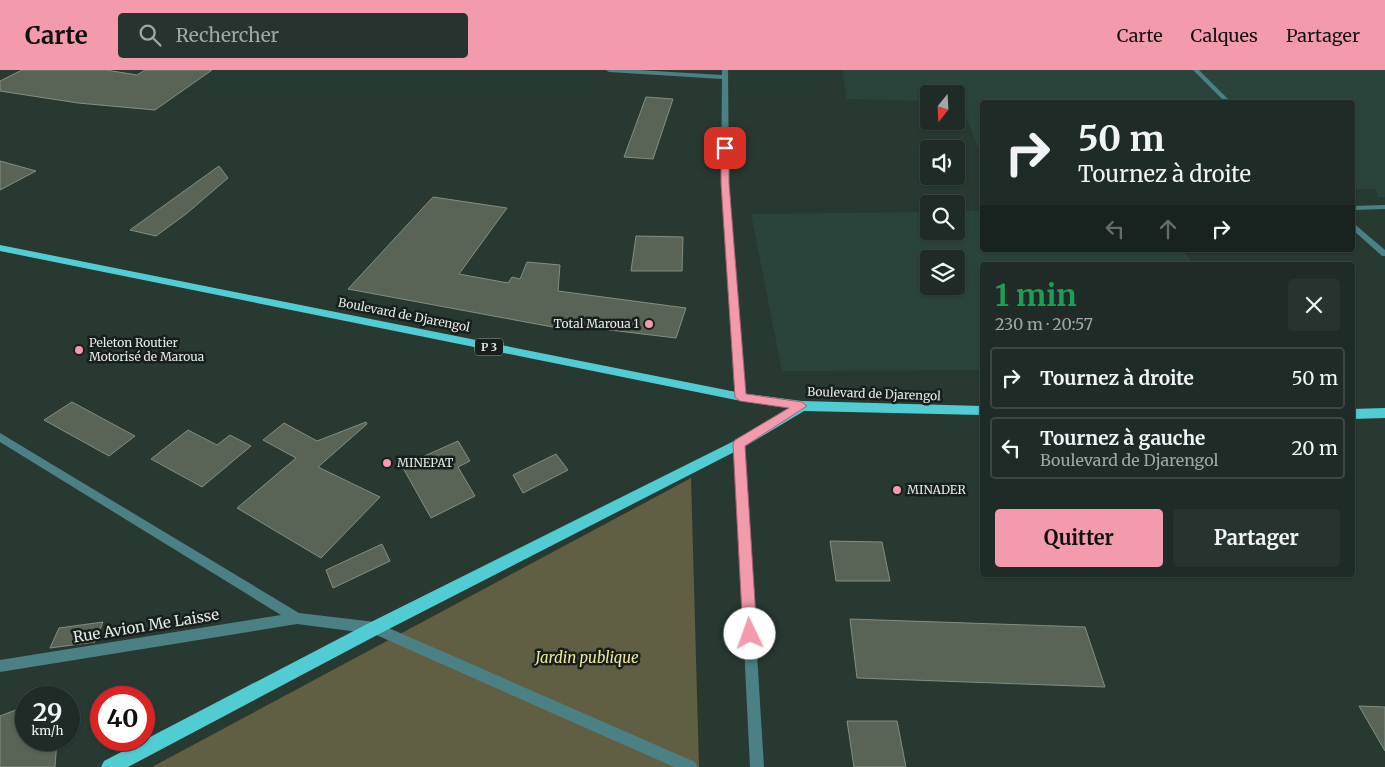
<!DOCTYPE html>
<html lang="fr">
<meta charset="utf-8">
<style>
:root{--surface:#1e2b26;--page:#26332e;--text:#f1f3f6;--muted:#a1a7a7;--line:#3c4743;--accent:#f39aac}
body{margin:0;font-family:Merriweather,serif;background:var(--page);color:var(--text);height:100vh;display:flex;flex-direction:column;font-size:19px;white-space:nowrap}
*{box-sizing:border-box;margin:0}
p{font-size:16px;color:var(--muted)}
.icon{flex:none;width:28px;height:28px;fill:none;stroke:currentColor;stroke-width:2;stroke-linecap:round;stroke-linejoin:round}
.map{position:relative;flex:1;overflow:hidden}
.details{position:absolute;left:980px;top:192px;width:375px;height:315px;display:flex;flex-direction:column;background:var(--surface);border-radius:5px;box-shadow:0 1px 4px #0004,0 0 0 1px var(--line)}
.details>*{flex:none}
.banner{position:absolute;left:980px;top:30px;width:375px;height:152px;border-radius:5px;box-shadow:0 1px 4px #0004,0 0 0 1px var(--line);background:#1e2b26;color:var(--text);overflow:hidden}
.needle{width:32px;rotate:198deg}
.buttons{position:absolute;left:920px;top:15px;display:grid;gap:10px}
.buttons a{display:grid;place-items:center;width:45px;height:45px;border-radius:5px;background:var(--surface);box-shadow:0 1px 4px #0004,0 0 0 1px var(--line);font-size:25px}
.speed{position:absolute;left:15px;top:616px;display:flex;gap:10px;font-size:25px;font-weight:700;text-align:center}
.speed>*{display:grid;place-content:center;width:65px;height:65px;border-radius:50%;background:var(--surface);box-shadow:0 1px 4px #0004,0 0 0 1px var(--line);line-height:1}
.speed small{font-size:12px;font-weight:400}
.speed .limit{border:8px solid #d22;background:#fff;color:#111}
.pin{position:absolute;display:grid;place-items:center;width:42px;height:42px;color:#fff;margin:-21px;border-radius:10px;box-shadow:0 2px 8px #0006}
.me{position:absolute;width:55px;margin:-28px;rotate:357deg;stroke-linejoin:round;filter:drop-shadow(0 0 4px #0008)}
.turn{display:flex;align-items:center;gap:18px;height:105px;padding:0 15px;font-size:22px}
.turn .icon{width:65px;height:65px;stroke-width:2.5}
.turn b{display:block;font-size:35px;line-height:42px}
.lanes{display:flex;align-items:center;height:48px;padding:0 15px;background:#0003;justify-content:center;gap:25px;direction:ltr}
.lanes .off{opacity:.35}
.round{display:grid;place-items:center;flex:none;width:52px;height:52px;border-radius:5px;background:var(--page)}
.overview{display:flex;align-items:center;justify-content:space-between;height:85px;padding:0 15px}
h1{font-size:30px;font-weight:700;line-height:38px;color:#1e9e55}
.cta{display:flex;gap:10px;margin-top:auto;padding:10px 15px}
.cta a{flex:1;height:58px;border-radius:5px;background:var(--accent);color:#111;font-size:20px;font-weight:700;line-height:58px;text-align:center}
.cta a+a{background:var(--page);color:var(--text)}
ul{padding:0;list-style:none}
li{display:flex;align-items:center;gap:15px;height:62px;margin:0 10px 8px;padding:0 5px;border:2px solid var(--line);border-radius:5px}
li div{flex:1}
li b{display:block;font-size:19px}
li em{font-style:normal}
header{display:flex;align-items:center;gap:30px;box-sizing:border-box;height:70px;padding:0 25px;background:var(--accent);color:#111}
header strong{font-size:24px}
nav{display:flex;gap:28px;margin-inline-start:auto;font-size:18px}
.search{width:350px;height:45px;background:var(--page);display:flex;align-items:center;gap:12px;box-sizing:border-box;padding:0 18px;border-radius:5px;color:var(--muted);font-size:19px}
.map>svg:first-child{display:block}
.built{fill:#2b443b;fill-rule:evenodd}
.green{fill:#615f43}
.building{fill:#5a6456;stroke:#848e80}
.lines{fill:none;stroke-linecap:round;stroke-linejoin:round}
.service{fill:#4b8184;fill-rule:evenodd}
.minor{fill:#4b8184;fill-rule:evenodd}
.tertiary{fill:#4b8184;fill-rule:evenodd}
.primary{fill:#52ccd3;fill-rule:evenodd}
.route{fill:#f39aac;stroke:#9e6470}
.poi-dot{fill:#f39aac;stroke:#171e1b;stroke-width:2}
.labels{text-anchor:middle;stroke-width:5;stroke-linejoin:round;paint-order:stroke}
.shield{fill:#171e1b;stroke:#a4aeaa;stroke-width:1}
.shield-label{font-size:11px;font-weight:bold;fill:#e1ebe7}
.street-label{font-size:12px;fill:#e1ebe7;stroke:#171e1b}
.poi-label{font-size:12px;fill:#e1ebe7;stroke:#171e1b;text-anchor:start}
.near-street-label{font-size:15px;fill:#e1ebe7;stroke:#171e1b}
.near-park-label{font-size:15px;font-style:italic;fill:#efe89c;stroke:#171e1b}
</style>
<header>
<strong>Carte</strong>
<div class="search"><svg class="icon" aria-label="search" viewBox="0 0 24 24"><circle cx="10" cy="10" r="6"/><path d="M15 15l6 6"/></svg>Rechercher</div>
<nav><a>Carte</a><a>Calques</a><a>Partager</a></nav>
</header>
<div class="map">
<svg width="1385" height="697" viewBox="0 0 1385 697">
<rect width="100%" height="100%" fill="#283932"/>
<path class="built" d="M842,0H1385V127H1378L1376,119H1353L1352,32H982V87L960,32H956V24H929V31L847,29Z
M956,141H982V180H1183L1194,195H982V300L782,301L751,144L929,142V161H956ZM929,189H956V216H929Z"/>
<path class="green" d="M691,408L699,697H152Z"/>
<path class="building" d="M22,0H106L137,5L145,0H212L155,40L78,33L0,21V11Z
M646,27L673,29L653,89L624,87Z
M0,91L36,101L0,120Z
M219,96L228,108L186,144L156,166L130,160Z
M433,127L507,138L459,204L508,213L512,207L520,209L527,192L560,195L558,221L686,238L676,268L560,254L558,258L348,219Z
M636,166L683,167L682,201H631Z
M72,332L135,366L109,386L44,350Z
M366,352L367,354L318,397L380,427L321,488L237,438L296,388L263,370L284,353L317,371Z
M188,360L217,375L230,365L251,376L202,417L151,389Z
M458,371L470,391L458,397L475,426L431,448L402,396Z
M556,384L568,400L523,423L513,405Z
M830,471L882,472L890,511H836Z
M382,474L390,491L333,518L326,500Z
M850,549L1085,557L1105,617L857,608Z
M103,552L95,572L50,578L59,558Z
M26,636V670H57L55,697H0V646Z
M1359,636L1385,637V681Z
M847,651H897L906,697H854Z"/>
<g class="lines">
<path class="service" d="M1193,0H1199L1231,32H1225Z
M1385,135V139L1352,140V136Z
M1352,152L1385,180V186H1382L1352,159Z"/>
<path class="minor" d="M606,0H638L722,5V0H728L729,113L746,327L744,329L741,331L736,327L721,113L722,9L609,2Z
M0,363L299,543L375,552L695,692L697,697H674L374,564L297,554L0,602V590L281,545L0,372Z"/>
<path class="tertiary" d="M739,370L743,371L744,374L764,697H750L734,374L735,371Z"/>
<path class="primary" d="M0,175L741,323L802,331L982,336V345L804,341L744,377L381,563L128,697H101L104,691L369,553L734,371L788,338L741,331L0,181Z
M1385,338V348L1352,349V339Z"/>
</g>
<path class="route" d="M725,75L729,78V113L746,324L802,332L807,336L745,376L757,564L755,568L750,570L745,568L743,564L733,374L735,370L789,338L740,331L735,327L721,113V78Z"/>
<g class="poi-dot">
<circle cx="649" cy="254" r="5"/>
<circle cx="79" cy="280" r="5"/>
<circle cx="387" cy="393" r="5"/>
<circle cx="897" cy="420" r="5"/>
</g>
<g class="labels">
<rect class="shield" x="475" y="268.5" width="28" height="17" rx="4"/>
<g class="shield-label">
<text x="489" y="281">P 3</text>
</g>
<g class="street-label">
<text transform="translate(404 245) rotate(11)" y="4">Boulevard de Djarengol</text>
<text transform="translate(874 324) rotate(2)" y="4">Boulevard de Djarengol</text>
</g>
<g class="poi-label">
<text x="639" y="258" text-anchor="end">Total Maroua 1</text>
<text x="89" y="277">Peleton Routier<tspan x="89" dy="14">Motorisé de Maroua</tspan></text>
<text x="397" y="397">MINEPAT</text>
<text x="907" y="424">MINADER</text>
</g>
<g class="near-street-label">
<text transform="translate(146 556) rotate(-9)" y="5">Rue Avion Me Laisse</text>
</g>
<g class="near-park-label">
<text x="587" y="593">Jardin publique</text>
</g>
</g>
</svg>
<div class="buttons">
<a><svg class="needle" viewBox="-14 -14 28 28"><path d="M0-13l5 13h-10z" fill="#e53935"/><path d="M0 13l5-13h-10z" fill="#a1a7a7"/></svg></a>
<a><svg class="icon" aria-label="sound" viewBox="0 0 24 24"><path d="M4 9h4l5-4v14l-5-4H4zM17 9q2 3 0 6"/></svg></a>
<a><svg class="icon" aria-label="search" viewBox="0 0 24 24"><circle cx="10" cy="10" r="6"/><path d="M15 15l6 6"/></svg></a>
<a><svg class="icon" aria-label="layers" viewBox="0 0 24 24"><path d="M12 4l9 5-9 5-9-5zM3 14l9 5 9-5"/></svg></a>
</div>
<div class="speed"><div>29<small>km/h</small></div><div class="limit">40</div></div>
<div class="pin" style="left:725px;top:78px;background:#d93025"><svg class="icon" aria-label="arrive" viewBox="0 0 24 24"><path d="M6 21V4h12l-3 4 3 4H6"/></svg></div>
<svg class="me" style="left:750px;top:564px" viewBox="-20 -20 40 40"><circle r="19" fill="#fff"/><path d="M0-13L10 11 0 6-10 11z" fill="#f39aac"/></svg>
<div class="banner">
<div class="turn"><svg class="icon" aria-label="right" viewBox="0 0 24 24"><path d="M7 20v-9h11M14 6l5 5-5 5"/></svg><div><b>50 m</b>Tournez à droite</div></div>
<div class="lanes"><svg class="icon off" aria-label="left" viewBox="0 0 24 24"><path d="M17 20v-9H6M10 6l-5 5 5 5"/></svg><svg class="icon off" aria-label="ahead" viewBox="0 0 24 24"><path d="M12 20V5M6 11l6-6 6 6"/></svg><svg class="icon" aria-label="right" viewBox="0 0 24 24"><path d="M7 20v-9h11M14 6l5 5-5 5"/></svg></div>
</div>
<section class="details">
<div class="overview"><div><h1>1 min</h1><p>230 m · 20:57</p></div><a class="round"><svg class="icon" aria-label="close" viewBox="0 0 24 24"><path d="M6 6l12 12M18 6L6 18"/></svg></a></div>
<ul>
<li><svg class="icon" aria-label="right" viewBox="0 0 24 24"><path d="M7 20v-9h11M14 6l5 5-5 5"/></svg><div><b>Tournez à droite</b></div><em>50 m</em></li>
<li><svg class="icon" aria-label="left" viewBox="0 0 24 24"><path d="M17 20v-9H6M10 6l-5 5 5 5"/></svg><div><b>Tournez à gauche</b><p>Boulevard de Djarengol</p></div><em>20 m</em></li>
</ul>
<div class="cta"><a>Quitter</a><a>Partager</a></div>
</section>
</div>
